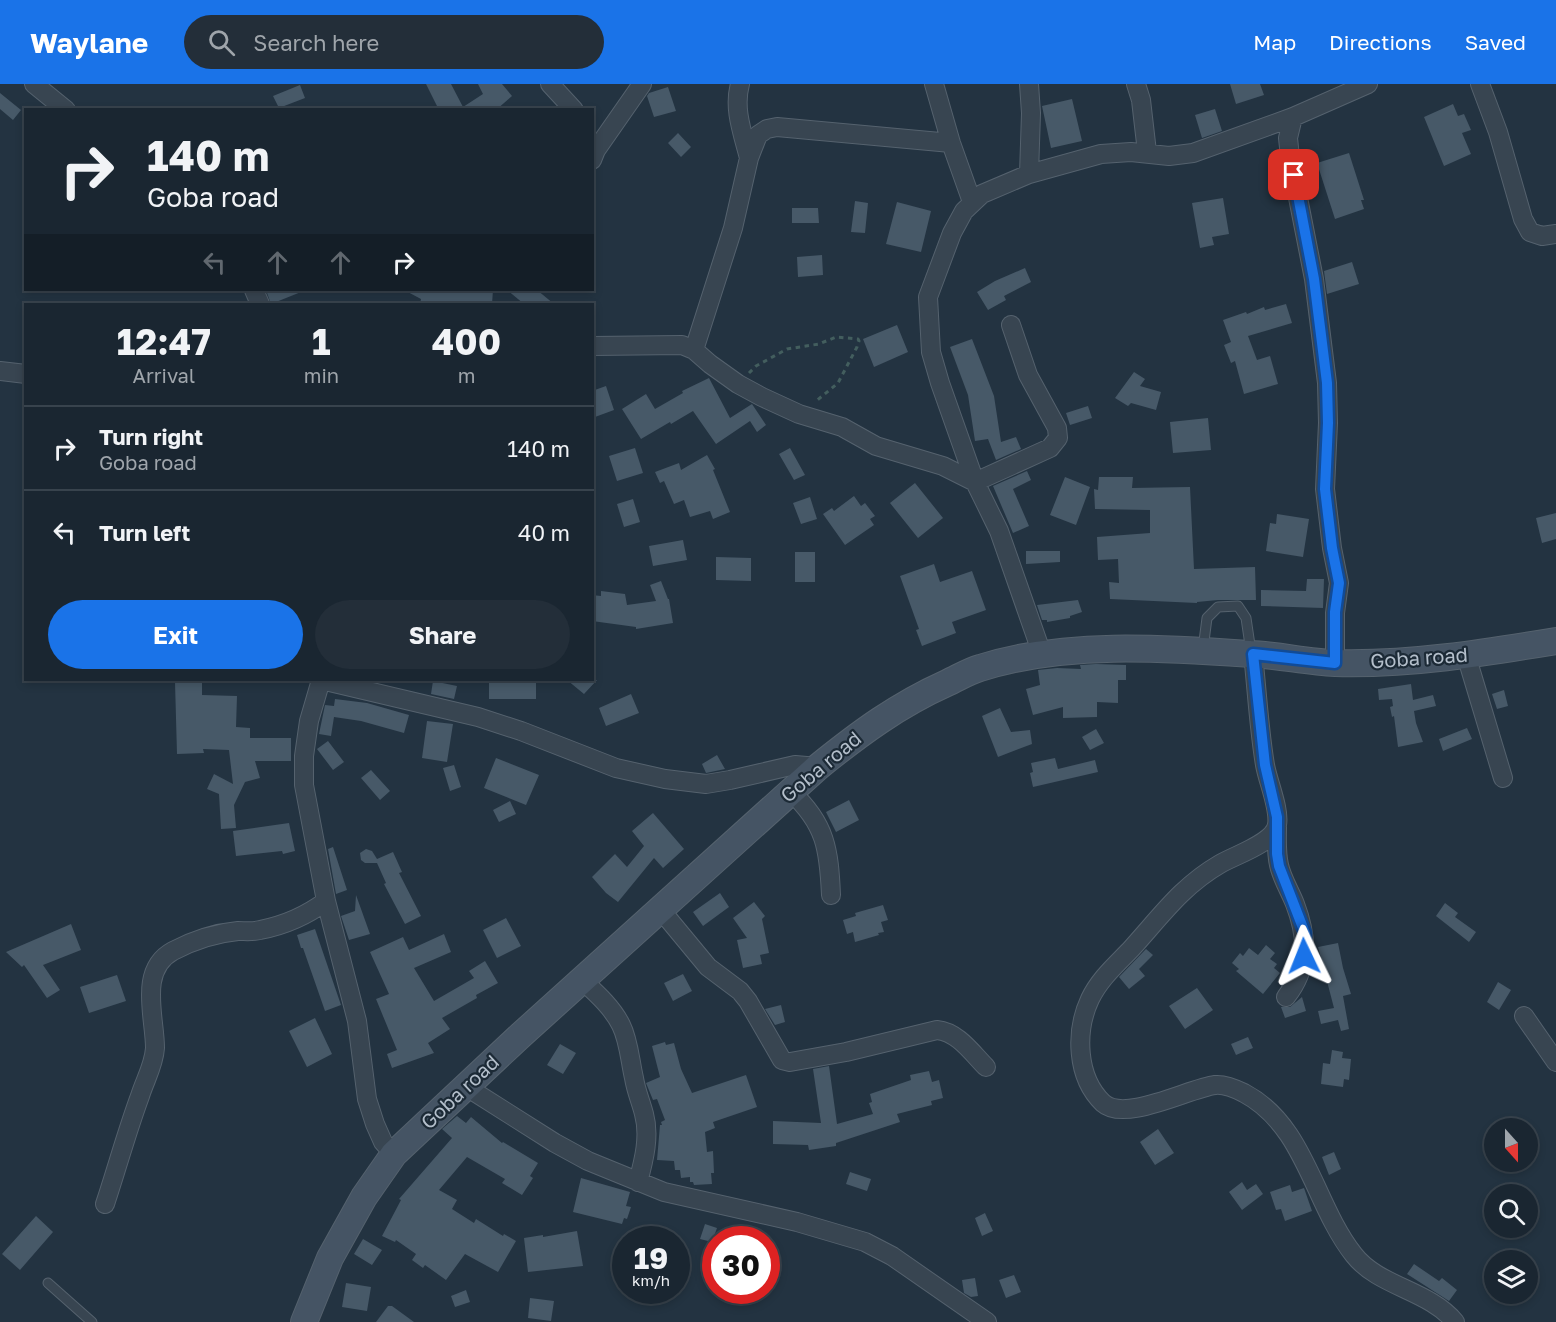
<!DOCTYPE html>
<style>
:root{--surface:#1a2631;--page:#232e39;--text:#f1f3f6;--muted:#9fa5ab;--line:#38434d;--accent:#1a73e8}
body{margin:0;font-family:"Golos Text",sans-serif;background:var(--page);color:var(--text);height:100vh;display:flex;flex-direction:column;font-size:22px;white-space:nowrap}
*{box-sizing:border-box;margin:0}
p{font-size:20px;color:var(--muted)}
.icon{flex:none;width:33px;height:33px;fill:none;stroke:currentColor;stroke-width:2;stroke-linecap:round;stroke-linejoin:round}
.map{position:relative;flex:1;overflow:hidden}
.sheet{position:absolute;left:24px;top:219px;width:570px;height:378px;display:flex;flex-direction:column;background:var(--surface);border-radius:0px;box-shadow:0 3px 9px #0003,0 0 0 2px var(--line)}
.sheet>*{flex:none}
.hud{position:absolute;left:24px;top:24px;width:570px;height:183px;border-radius:0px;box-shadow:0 3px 9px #0003,0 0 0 2px var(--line);background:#1a2631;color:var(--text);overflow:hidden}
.needle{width:39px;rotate:159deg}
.fabs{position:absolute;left:1484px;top:1034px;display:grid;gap:12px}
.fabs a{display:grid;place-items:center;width:54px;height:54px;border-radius:50%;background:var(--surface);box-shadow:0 3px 9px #0003,0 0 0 2px var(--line);font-size:30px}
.speed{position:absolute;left:612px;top:1142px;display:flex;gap:12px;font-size:30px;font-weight:700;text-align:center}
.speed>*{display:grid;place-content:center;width:78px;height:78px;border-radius:50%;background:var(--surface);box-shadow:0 3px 9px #0003,0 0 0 2px var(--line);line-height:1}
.speed small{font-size:15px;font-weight:400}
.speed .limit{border:9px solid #d22;background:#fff;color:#111}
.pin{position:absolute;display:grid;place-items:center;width:51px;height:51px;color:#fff;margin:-26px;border-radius:12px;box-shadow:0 3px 9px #0006}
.me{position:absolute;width:66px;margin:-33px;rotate:358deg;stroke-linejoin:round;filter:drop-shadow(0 0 4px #0008)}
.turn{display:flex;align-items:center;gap:21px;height:126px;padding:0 24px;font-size:27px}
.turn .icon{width:78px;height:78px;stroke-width:2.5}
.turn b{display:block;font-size:42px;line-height:51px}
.lanes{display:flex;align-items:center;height:57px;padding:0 24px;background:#0003;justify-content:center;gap:30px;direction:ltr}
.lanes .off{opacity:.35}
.eta{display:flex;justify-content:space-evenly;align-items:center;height:102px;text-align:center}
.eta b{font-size:36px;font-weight:700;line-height:42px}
.action{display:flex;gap:12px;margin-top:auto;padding:12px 24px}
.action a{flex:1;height:69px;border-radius:36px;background:var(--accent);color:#fff;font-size:24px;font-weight:700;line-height:69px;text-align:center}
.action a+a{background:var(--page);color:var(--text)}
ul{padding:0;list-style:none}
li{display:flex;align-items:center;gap:18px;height:84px;padding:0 24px;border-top:2px solid var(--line)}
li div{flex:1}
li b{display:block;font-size:22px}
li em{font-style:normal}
header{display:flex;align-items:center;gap:36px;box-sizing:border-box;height:84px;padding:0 30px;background:var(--accent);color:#fff}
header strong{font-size:28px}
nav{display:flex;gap:33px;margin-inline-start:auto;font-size:21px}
.search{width:420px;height:54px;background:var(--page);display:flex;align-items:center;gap:15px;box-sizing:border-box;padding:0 21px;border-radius:33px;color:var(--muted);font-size:22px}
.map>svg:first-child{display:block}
.building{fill:#475968}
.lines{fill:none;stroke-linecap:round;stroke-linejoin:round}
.lane-casing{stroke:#55626e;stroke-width:11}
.street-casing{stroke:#55626e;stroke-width:20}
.secondary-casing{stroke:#55626e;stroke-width:28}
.path{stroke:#435e5e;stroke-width:3;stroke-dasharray:4.5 4.5;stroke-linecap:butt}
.lane{stroke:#384551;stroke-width:9}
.street{stroke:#384551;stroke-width:18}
.secondary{stroke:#455464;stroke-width:26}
.route-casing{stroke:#114b97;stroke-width:15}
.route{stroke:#1a73e8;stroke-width:10}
.labels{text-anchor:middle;stroke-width:4.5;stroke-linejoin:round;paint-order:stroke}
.street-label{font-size:20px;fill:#b4bfcb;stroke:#1c2a36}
</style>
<header>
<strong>Waylane</strong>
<div class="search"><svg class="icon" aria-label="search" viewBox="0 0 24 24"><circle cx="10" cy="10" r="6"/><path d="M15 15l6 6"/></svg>Search here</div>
<nav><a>Map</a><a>Directions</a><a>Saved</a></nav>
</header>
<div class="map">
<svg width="1556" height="1238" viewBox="0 0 1556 1238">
<rect width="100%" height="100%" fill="#233341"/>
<path class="building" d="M426,0H451L463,23L483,10L478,0H502L512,12L496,26H439Z
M1230,0H1260L1264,11L1236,20Z
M300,1L305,14L279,24L273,12Z
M668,3L676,27L654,33L647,12L649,9Z
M0,9L21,26L13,36L0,25Z
M1072,15L1082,57L1051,64L1042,22Z
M1453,20L1458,32L1464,30L1471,46L1462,49L1471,70L1444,82L1424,33Z
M1215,25L1222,47L1202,54L1195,31Z
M678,49L691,63L681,73L668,59Z
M1349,69L1364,116H1361L1364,125L1335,135L1317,79Z
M1223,114L1229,150L1212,153L1214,161L1200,164L1192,119Z
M855,117L868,119L865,149L851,148Z
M897,118L931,127L921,168L886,160Z
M792,124H818L819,139H792Z
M822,171L823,191L798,193L797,173Z
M1352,178L1359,200L1327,210L1324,187Z
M1025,184L1031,198L1004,212L1006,216L988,226L977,208L995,197Z
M266,206H306L271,220Z
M404,206H493L492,220H420L421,215Z
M507,206H537L554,220H524Z
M1286,220L1292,239L1248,252L1257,276L1270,272L1278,300L1244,310L1235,277L1231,279L1224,261L1231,258L1223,236L1246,228L1247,230L1264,223L1265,226Z
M897,241L908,268L874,283L863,255Z
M972,255L994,312L1001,358L1016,353L1021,365L996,376L988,355L975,357L968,311L950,263Z
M1134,288L1145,295L1140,302L1161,308L1156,326L1131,319L1128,322L1115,314Z
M709,294L730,334L752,320L766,341L757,348L750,337L716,360L693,327L671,340L670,338L641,355L622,325L646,310L655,325L683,309L682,307Z
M606,302L614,326L595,333L592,327V307Z
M1088,322L1092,334L1070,341L1066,329Z
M1208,334L1211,366L1173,369L1170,338Z
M635,364L643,389L617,397L609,372Z
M790,364L805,391L794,396L779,370Z
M707,371L715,385L713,386L730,428L713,435L710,427L690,433L684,416L674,420L664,397L660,399L655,388L679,379L681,386Z
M1027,387L1031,396L1013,405L1029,442L1013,449L993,402Z
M1065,393L1090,403L1076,441L1050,431Z
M1099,393H1133L1132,404L1190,403L1194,485L1255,483L1256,516H1218L1197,518V519L1110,515L1109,498L1119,499L1118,475L1098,476L1097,453L1150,449V426L1095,425L1094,405L1098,406Z
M915,399L943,434L918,454L890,419Z
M854,412L861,422L865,419L875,432L870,435L874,441L845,461L823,430L832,424L834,427Z
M810,413L817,435L801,440L793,419Z
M633,415L640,438L624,443L617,420Z
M1556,429V455L1542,459L1536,434Z
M1277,430L1309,435L1303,473L1266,467L1270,439L1276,440Z
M683,456L687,476L653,482L649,462Z
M1026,467H1060V478L1026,480Z
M795,468H815V498H795Z
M716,473L751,474V497L716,496Z
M934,480L940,498L972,487L986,526L952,538L956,549L922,562L916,546L919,545L900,492Z
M1307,495H1324L1323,524L1261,522V506L1306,507Z
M661,497L668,515H669L673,539L636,545V543L592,537V511L601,512V507L625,510L627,521L656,517L650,501Z
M1078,516L1082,528L1070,532V534L1047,538V536H1042L1037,521Z
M1096,580L1126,581V596H1118V619L1097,618V633L1063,634V623L1033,631L1026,605L1040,601L1038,586L1057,584L1081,585L1080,581Z
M489,596H536V615H489Z
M567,596H597L584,610Z
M202,597V611L237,612L236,643L250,644V654H291V677H255L260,694L245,698L234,721L236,744L221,745L219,710L207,705L214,690L233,700L229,666L203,665L204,669L177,670L175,598Z
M433,597L457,602L454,615L431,610Z
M1411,600L1413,616L1433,611L1436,622L1414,627L1416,639L1423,658L1398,663L1394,632L1392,633L1390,623L1393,622L1392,615L1379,616L1378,605Z
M1504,606L1508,622L1497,625L1492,610Z
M631,610L639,629L606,642L599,624Z
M335,615L367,619L409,631L404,649L361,637L334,633L331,652L319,650L325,621L334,622Z
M1000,624L1011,648L1030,646L1032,660L998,673L982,632Z
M427,637L453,640L447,678L422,674Z
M1467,644L1472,655L1443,667L1439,655Z
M1096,645L1104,659L1090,666L1082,653Z
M328,657L344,678L333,686L317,665Z
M717,671L725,685L706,689L702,680Z
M496,674L539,691L526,721L484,704Z
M1055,674L1058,685L1095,676L1098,688L1033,703L1030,689L1033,688L1031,679Z
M454,681L461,703L450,707L443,684Z
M371,686L390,707L380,716L361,694Z
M849,716L859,736L836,748L826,728Z
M510,717L516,730L499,738L493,726Z
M653,729L684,765L663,784L654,774L618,818L606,809L592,793L615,770L627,783L644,762L632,747Z
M289,739L295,767L283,770L282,767L236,772L233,747Z
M333,763L347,806L336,810L328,765Z
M366,765L372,767L377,775L393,768L402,788L399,789L421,832L405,840L384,800L386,799L377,779H365L361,776L360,769Z
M720,809L729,823L703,842L693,828Z
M356,811L370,850L349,856L341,832L355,827Z
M754,818L765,832L762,835L769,869L760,871L762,880L743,884L737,856L747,854L733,834Z
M1445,819L1458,829L1455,833L1476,848L1469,858L1436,832Z
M883,821L888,836L881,838L884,848L878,849L879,851L855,858L853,848L847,850L843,836L856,832L855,829Z
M506,834L521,862L497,874L483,846Z
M71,840L81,866L43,881L60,906L47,914L24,881L22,883L6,868Z
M315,845L341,921L325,927L303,864H301L297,851Z
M444,850L451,868L414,884L434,917L474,894L469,887L485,877L498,899L476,911L477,914L442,934L450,945L428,959L434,969L392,984L387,970L397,966L376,915L389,910L370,868L403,853L409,866Z
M1338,859L1343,884L1351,910L1343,912L1349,945L1341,947L1338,936L1321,940L1318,927L1334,924L1318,863Z
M1266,861L1275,869L1270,875L1277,880L1274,884L1280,889L1263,910L1236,887L1239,885L1232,879L1240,869L1243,872L1249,864L1258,871Z
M1146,865L1153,871L1139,885L1145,892L1129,905L1119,893Z
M683,890L692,907L673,917L664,899Z
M117,891L126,917L89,929L80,903Z
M1498,898L1511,906L1499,926L1487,918Z
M1197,904L1213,926L1185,945L1169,922Z
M1302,913L1306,927L1285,934L1281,923H1290Z
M781,921L785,938L775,941L765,925Z
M315,934L332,970L307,983L289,947Z
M1248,953L1253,964L1236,971L1231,960Z
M665,958L666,961L674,959L681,985L692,1009L746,991L757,1023L713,1038L715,1044L705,1048L707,1068L713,1067L714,1089H711L712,1100L694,1101L693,1098H690V1093L681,1094L680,1086H675L674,1077L657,1076L660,1041H662L661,1038L665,1036L657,1015L653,1016L646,999L660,993L652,962Z
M560,960L576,969L563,990L547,981Z
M1332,966L1343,968L1342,974L1351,975L1349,996L1344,995L1343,1003L1321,1000L1323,979L1330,980Z
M829,982L837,1040L873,1030L869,1019L872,1018L870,1010L911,996L910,991L929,987L932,998L939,996L943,1014L931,1017L932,1021L897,1030L900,1038L836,1059V1062L809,1066L808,1061L773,1060V1037L821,1039L813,985Z
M457,1032L466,1039L471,1033L502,1059L503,1058L538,1079L530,1092L533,1094L522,1111L502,1099L505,1095L467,1073L439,1106L457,1116L452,1125L474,1139L476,1135L503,1152L504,1150L516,1157L498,1188L465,1170L446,1196L425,1181L423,1184L412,1176L416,1170L396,1156L395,1158L382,1152L401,1116L399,1115L452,1054L442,1045Z
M1158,1045L1174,1069L1155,1081L1140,1058Z
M1334,1068L1341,1085L1329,1091L1322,1073Z
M850,1088L871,1095L867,1107L846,1100Z
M581,1094L630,1108L626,1122L631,1123L627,1135L624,1134L622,1140L573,1128Z
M1242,1098L1247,1106L1256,1100L1263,1110L1242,1126L1229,1108Z
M1290,1101L1292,1108L1304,1104L1312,1127L1285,1137L1281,1125L1276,1126L1270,1108Z
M985,1129L993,1147L982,1152L975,1134Z
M36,1132L53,1148L20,1186L2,1170Z
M705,1140L717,1144L712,1158L700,1155Z
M577,1147L583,1182L528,1188L524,1154L543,1151V1153Z
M363,1155L382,1166L372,1181L354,1170Z
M1414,1180L1439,1197L1442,1194L1457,1206L1449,1217L1407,1190Z
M1014,1191L1021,1208L1006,1214L999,1196Z
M975,1194L978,1212L971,1213L964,1209L962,1196Z
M346,1199L371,1203L367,1227L342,1223Z
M466,1206L470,1218L455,1223L451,1212Z
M530,1214L554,1217L551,1237L528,1234Z
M388,1222H392L414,1238H376Z"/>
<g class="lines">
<defs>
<path id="lane" d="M1203,565L1207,534L1218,523L1238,522L1246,534L1251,568
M48,1199L92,1238"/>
<path id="street" d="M34,0L66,26
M550,0L574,26
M740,0C733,25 743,50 749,74
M934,0L951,59L972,118
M1136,0L1141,16L1147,68
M1480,0L1498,48L1523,135L1530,148L1542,152L1556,150
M1293,33L1288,54L1290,73L1314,195L1327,299L1328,339L1325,405L1332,464L1339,499L1335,529V579
M592,76L596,66L642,0
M1029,90L1031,29L1029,0
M254,206L260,220
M592,262L682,261L694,266L710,280L738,300L762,313L799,330L842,343L876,362L943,382L975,398L1050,364L1058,354L1057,344L1028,291L1011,241
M694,266L733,144L749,74L758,51L767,45L777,43L951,59
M0,287L26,290
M1042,570L999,447L975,398L940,299L931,268L928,213L952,149L964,127L982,110L1029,90L1101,70L1131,68L1169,72L1193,69L1293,33L1368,0
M1253,570C1257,607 1259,645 1265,681C1268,698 1280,725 1277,741C1274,759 1235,771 1220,780C1182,802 1161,832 1132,864C1117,880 1100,894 1090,915C1075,947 1076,993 1103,1019C1125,1039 1190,1004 1215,1001C1225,1000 1236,1005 1244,1009C1306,1042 1313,1119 1354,1171C1379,1203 1429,1206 1455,1238
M1466,571L1503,694
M321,596L478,633L521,647L616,684L665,695L706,700L730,696L795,681L818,683
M321,596L309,637L304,672V701L326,817L357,937L367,1015L375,1040L383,1058L394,1070
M791,708C826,740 829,766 831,811
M1277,743C1277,756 1276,768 1279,781C1282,795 1290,807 1295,820C1308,854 1309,884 1286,913
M660,825L708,883L740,907L748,917L782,976L790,978L846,968L937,946C958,948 972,969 986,983
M582,896C596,909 612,923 621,941C629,957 630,977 634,994C636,1007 641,1018 644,1030C650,1052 644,1076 638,1098
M1524,932L1556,978
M465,1002L555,1059L588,1077L664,1108L797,1138L865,1158L892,1172L987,1238
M105,1120C117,1084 127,1047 140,1012C145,996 154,981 155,964C155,933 138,886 173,867C192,857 216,849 238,847C245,847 253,848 260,846C286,841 306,832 326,817"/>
<path id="secondary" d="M304,1238L330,1174L364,1113L394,1070L521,951L818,683C860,649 898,621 947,599C958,594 969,587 980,584C1064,557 1163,564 1250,570C1278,571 1307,578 1335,579C1410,581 1483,569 1556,557"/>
</defs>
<use href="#lane" class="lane-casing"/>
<use href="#street" class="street-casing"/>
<use href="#secondary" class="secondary-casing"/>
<path class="path" d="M749,289L756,282L787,265L819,260L836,253L858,255L859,257L857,263L838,299L815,318"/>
<use href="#lane" class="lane"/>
<use href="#street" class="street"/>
<use href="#secondary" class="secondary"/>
</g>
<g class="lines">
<defs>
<path id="route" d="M1294,91L1314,195L1327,299L1328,339L1325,405L1332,464L1339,499L1335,528V579L1253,570L1265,681L1277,733V770L1279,782L1305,849L1304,872"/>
</defs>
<use href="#route" class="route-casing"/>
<use href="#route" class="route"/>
</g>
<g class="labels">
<g class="street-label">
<text transform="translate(1419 574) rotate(-4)" y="7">Goba road</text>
<text transform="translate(821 683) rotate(-40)" y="7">Goba road</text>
<text transform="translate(460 1008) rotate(-43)" y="7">Goba road</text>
</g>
</g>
</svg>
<div class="fabs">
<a><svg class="needle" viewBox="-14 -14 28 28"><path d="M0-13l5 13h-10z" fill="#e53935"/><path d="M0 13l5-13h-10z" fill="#9fa5ab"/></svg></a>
<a><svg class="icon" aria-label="search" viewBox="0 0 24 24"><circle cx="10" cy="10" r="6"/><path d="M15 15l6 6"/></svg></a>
<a><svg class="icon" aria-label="layers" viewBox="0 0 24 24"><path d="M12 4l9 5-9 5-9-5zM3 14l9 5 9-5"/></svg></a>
</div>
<div class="speed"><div>19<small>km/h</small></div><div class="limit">30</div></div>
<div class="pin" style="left:1294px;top:91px;background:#d93025"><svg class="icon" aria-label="arrive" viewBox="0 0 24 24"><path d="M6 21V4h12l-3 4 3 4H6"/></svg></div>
<svg class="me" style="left:1304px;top:872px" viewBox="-20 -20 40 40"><path d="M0-17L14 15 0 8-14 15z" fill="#1a73e8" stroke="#fff" stroke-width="4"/></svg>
<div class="hud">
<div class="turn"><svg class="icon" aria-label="right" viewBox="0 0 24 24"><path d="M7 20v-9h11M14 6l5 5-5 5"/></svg><div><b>140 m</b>Goba road</div></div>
<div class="lanes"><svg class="icon off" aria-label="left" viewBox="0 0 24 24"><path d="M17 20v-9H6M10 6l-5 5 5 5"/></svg><svg class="icon off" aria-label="ahead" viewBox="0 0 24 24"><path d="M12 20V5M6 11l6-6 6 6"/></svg><svg class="icon off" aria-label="ahead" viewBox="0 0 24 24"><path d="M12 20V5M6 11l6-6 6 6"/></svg><svg class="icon" aria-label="right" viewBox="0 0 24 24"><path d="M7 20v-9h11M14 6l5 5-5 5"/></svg></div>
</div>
<section class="sheet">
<div class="eta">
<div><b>12:47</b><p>Arrival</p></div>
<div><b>1</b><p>min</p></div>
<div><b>400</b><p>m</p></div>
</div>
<ul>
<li><svg class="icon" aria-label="right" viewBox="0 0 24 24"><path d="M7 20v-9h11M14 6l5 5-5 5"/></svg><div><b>Turn right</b><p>Goba road</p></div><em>140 m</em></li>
<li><svg class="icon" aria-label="left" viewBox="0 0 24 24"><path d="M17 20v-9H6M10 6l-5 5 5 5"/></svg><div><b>Turn left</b></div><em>40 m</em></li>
</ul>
<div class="action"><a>Exit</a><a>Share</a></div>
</section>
</div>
